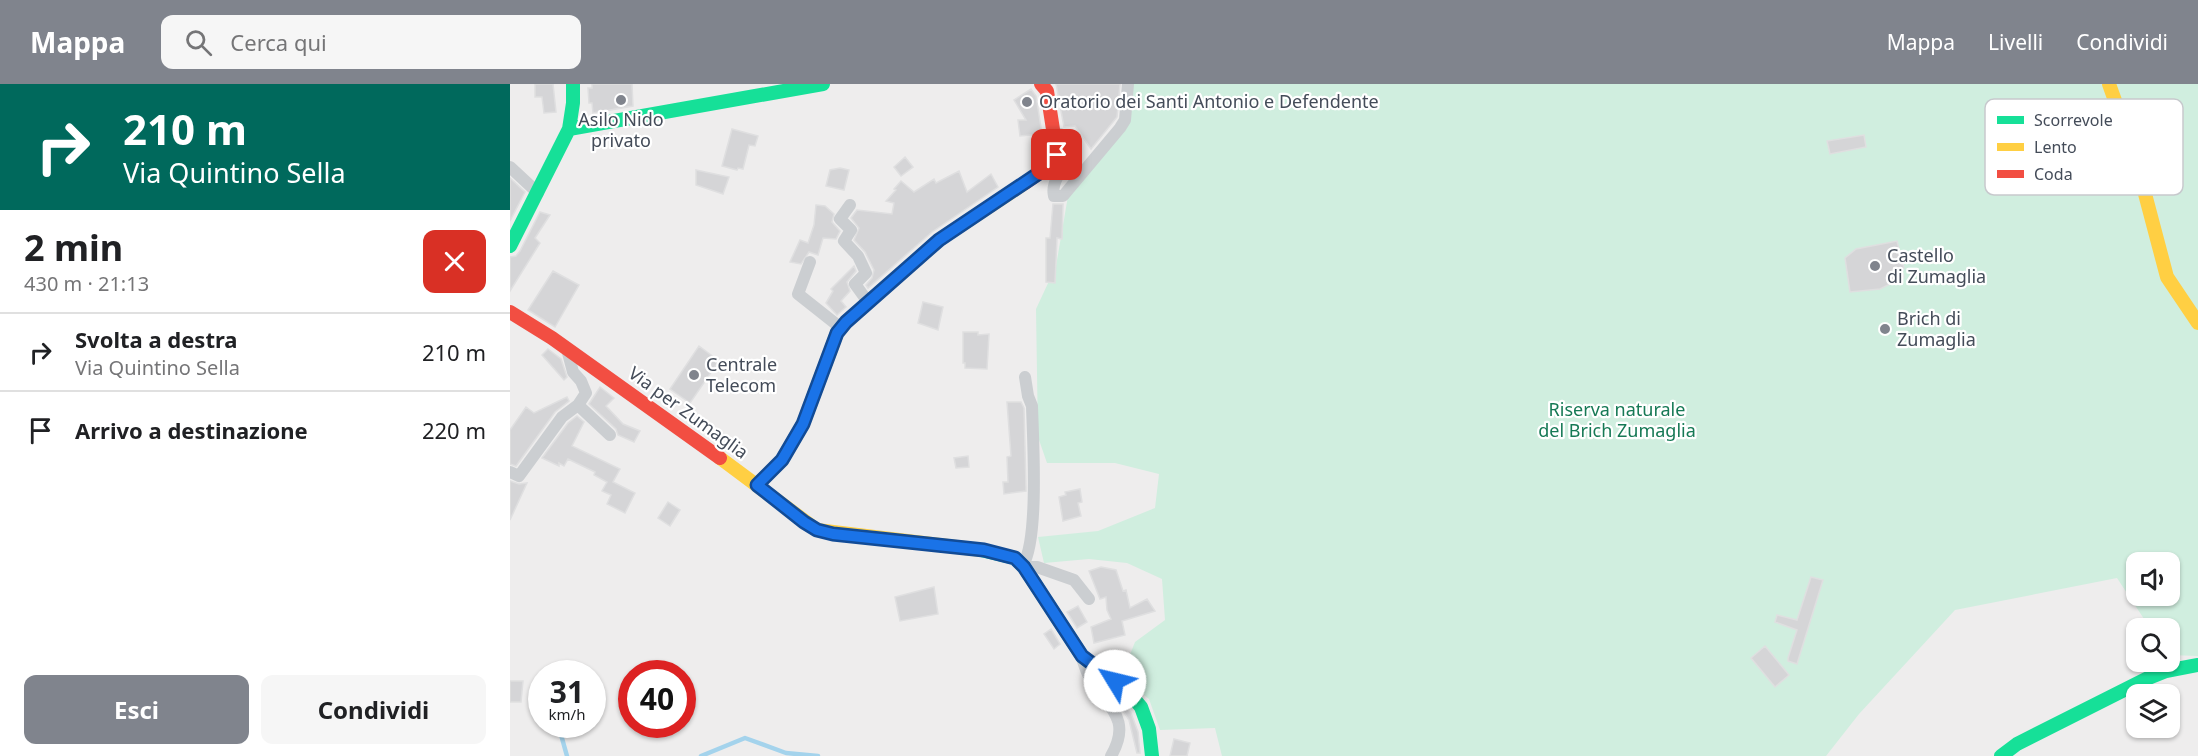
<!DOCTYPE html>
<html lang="it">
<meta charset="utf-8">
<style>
:root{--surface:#fff;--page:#f6f6f6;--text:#202124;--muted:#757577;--line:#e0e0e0;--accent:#80848d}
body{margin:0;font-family:"Noto Sans",sans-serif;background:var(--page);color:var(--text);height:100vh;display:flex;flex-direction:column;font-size:22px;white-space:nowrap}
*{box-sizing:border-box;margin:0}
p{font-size:20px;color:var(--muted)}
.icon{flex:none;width:33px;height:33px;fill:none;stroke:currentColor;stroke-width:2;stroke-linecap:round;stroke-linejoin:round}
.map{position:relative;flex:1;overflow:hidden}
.sheet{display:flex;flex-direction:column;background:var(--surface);width:510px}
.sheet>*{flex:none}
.guide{background:#00695c;color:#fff;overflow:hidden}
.controls{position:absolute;left:1616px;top:468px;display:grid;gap:12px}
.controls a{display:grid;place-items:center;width:54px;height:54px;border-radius:12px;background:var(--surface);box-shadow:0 2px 4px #0004;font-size:30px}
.speed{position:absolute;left:18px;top:576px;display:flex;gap:12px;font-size:30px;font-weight:700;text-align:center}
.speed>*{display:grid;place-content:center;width:78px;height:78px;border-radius:50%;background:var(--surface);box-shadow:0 2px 4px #0004;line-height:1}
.speed small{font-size:15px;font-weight:400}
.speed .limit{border:9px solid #d22;background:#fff;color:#111}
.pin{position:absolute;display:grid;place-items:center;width:51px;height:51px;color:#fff;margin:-26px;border-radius:12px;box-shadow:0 3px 9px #0006}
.me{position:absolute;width:66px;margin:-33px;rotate:306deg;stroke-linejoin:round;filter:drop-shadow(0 0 4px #0008)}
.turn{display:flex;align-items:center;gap:21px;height:126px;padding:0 24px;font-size:27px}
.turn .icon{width:78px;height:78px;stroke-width:2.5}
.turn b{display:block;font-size:42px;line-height:51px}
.round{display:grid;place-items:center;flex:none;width:63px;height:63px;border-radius:12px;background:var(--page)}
.head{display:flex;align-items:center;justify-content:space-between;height:102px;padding:0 24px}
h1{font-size:36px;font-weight:700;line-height:45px}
.cta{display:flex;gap:12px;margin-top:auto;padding:12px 24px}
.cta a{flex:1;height:69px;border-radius:12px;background:var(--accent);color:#fff;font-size:24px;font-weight:700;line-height:69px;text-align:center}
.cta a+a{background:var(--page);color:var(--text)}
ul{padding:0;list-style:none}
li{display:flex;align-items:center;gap:18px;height:78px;padding:0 24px;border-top:2px solid var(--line)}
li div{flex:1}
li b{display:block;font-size:22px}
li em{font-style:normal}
header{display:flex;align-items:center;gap:36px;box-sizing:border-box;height:84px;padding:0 30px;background:var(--accent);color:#fff}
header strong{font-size:28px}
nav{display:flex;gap:33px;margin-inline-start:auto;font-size:21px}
.search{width:420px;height:54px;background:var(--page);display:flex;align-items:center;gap:15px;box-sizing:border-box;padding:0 21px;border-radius:12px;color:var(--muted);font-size:22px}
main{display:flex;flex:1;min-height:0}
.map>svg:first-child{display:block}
.green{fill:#d0eedf;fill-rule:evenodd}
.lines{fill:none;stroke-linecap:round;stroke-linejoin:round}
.stream{stroke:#a4d3ec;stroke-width:4.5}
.building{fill:#d5d5d7;stroke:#dfdfe0;stroke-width:1.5}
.street{stroke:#cbced1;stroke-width:12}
.fast{stroke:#16e098;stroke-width:14}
.slow{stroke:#ffcf43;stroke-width:14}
.jam{stroke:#f24e42;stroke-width:14}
.route-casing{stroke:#114b97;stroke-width:15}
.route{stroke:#1a73e8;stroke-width:10}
.poi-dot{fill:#80848d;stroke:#fff;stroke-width:2}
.labels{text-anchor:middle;stroke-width:4.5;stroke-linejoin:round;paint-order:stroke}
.poi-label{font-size:18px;fill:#444c59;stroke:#fff;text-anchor:start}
.park-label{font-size:18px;fill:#167955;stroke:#fff}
.street-label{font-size:18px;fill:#444c59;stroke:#fff}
.key{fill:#fff;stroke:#c7c9cd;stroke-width:1.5}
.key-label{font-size:16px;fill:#444c59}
</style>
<header>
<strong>Mappa</strong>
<div class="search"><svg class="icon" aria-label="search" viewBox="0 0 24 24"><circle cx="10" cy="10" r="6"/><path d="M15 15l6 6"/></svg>Cerca qui</div>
<nav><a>Mappa</a><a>Livelli</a><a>Condividi</a></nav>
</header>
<main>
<section class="sheet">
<div class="guide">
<div class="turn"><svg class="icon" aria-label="right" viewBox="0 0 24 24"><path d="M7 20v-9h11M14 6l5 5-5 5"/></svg><div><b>210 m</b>Via Quintino Sella</div></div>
</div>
<div class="head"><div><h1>2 min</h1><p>430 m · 21:13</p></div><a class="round" style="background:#d93025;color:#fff"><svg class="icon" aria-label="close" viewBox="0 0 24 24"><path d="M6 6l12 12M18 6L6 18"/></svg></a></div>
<ul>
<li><svg class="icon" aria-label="right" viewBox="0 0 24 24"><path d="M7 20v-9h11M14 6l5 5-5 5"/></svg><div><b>Svolta a destra</b><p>Via Quintino Sella</p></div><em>210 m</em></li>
<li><svg class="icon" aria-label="arrive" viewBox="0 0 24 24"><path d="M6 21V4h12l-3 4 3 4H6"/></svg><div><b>Arrivo a destinazione</b></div><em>220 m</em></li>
</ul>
<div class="cta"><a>Esci</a><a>Condividi</a></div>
</section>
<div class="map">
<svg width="1688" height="672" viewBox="0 0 1688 672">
<rect width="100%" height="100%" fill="#eeeded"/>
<path class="green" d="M623,0H1688V572L1659,571V544H1640L1607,494L1445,526L1349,630L1316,672H712L705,644L650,646L639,615L611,593L625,558L655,536L652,495L617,479L579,475L534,479L528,453L588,447L645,424L649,390L605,379H537L528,353L526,225L546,182L558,112L618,41ZM1626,478H1659V512H1626Z"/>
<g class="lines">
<path class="stream" d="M48,640L57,672
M191,672L235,654L276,669L308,672"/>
</g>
<path class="building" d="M25,0H43L46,28L34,29L32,13H25Z
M82,0H122L123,22L83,29L82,19H79L78,4H82Z
M546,0H610L607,33L581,65L565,42L554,43Z
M521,5L526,12L532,50L510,52L508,36H516L504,16Z
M222,45L248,52L245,62L239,61L233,85L228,84L227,86L212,82Z
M1354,51L1356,63L1320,70L1317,57Z
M395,73L403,83L391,92L384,83Z
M330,84L339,86L334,106L316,102L320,86Z
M186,86L219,93L213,110L186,101Z
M449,87L457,108L481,90L488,103L422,148L358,204L356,201L362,194L364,186L355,168L344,156L349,144L341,134L347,126L382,130L384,119L376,117L386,106L384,105L391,97L404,108L424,95L426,99Z
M0,94L15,108L0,137Z
M543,120H553L552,155L547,154L545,199L536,198V154H540Z
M306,121L315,122L324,130L322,138L330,147L326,155L313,154L308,171L299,168L291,180L280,178L290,156L298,159L304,141Z
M30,128L40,131L25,154L30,159L0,207V173L6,172L10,167Z
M1387,157L1394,184L1391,185L1394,193L1370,205L1340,208L1335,174L1346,165Z
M344,182L346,187L337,198L340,207L331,217L336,223L327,231L316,219L323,207L321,205Z
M43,187L69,201L45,243L18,226Z
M413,218L433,223L428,246L408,239Z
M453,248H468V251L479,250L477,285L455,284V279H453Z
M189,262L209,277L180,319L160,305Z
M38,265L51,275L57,293L54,296L32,271Z
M90,303L104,314L96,322L113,340L130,347L124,358L108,351L106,345L79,320Z
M57,313L59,317L45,328L6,382L0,380V346L16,323L24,329Z
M497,318H511L514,324L516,404V407L494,410L493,398H498L497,373L501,372Z
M67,332L74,338L62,362L110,385L103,398L125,409L115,429L97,420L101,411L92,407L97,398L84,391L85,388L58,375L54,382L49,379V382L32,374L58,339Z
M458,372L459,383L446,384L444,374Z
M0,397L9,400L17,399L0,436Z
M570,405L572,418L568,419L571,432L553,437L549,413L556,411L555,408Z
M158,418L170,426L160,442L148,434Z
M591,483L606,486L613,507L616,506L620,524L637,515L645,527L612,537L615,551L584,559L581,543L601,535L597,526L596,513L590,515L579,487Z
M1301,493L1313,496L1287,580L1278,577V574L1287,546L1265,538L1267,531L1287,536Z
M424,503L428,530L390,537L385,513Z
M568,522L577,538L567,544L557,528Z
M541,545L550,560L544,565L534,550Z
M1255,562L1279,591L1265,603L1241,574Z
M0,597H13L11,618H0Z
M602,610L621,629L628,648L630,669H627L619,636Z
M664,655L680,659L677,672H660Z"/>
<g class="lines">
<path class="street" d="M546,51L550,50C567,79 539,92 544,112H553L610,44L615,36L618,0
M0,83L28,109
M340,121L330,135L341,146L334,157L348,172L356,189L345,200L358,218
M300,178L288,210L331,244
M68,321L100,351
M0,388L9,392L52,333L68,321L76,309L71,297L63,288L57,265
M513,481C529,455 523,356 522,322L518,312L515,293
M514,483H527L564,496L579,515
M572,574C574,580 576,587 579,592C597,623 623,634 601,672"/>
<path class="fast" d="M59,45L313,0
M0,162L59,45L63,19V0
M471,466L505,474L514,483L572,572L620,610L631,623L639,645L642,672
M1491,672L1507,660L1636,595L1656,587L1688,581"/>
<path class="slow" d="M1599,0L1625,72L1657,193L1688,239
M210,374L307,446L471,466
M247,401L272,376L293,340L327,249L336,238L429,156L515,99"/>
<path class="jam" d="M515,99L538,83L547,71L537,7L531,0
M0,228L42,254L210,374"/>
</g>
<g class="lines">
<defs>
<path id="route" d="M547,71L538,83L429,156L336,238L327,249L293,340L272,376L247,401L294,438L307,446L323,450L474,466L505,474L514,483L572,572L605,597"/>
</defs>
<use href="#route" class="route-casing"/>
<use href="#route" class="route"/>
</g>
<g class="poi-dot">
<circle cx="111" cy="16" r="6"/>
<circle cx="517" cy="18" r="6"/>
<circle cx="1365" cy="182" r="6"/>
<circle cx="1375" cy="245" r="6"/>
<circle cx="184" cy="291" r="6"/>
</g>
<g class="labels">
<g class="poi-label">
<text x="529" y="24">Oratorio dei Santi Antonio e Defendente</text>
<text x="111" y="42" text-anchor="middle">Asilo Nido<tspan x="111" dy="21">privato</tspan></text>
<text x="1377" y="178">Castello<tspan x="1377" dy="21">di Zumaglia</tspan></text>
<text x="1387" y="241">Brich di<tspan x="1387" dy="21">Zumaglia</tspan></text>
<text x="196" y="287">Centrale<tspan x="196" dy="21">Telecom</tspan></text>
</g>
<g class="park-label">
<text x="1107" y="332">Riserva naturale<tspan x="1107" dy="21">del Brich Zumaglia</tspan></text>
</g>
<g class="street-label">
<text transform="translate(178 329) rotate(36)" y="6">Via per Zumaglia</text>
</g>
</g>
<rect x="1475" y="15" width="198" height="96" rx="9" class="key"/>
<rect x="1487" y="32" width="27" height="8" fill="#16e098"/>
<rect x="1487" y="59" width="27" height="8" fill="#ffcf43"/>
<rect x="1487" y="86" width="27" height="8" fill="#f24e42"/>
<g class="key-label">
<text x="1524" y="42">Scorrevole</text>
<text x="1524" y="69">Lento</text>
<text x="1524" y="96">Coda</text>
</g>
</svg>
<div class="controls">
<a><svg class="icon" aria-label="sound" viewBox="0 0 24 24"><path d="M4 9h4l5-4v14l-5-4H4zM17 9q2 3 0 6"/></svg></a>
<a><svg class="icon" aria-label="search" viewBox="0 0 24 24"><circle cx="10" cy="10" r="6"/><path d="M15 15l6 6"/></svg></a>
<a><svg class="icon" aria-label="layers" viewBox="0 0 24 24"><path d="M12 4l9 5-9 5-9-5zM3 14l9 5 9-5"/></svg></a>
</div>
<div class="speed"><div>31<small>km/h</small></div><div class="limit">40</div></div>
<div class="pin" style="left:547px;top:71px;background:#d93025"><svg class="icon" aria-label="arrive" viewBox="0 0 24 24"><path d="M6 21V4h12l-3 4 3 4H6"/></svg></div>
<svg class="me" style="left:605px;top:597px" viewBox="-20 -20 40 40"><circle r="19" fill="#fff"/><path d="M0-13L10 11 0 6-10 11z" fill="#1a73e8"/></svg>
</div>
</main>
